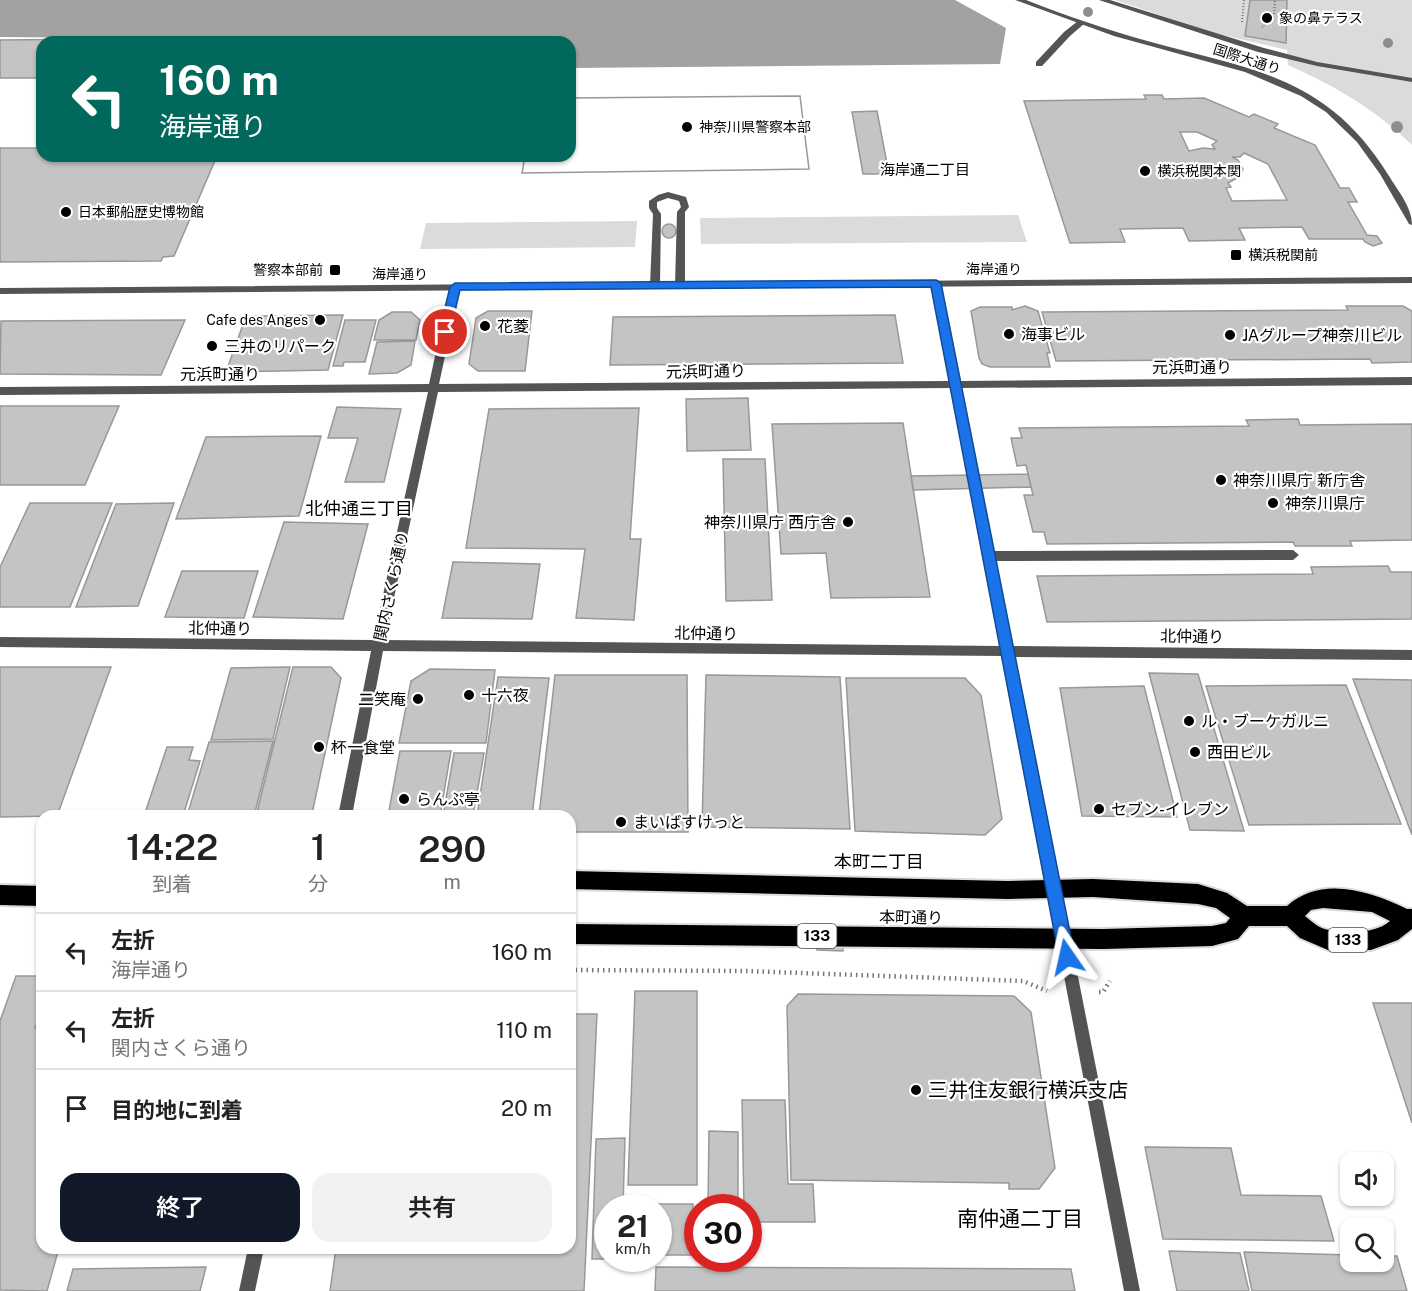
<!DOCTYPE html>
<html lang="ja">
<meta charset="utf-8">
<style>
:root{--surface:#fff;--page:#f2f2f2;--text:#222;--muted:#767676;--line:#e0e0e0;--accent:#111827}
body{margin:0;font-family:"Public Sans","Noto Sans JP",sans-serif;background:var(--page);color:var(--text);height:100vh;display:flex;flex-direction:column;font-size:22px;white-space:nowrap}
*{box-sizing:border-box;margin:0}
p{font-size:20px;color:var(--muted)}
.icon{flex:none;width:33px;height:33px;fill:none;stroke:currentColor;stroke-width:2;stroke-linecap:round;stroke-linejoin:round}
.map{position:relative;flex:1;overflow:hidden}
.details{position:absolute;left:36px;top:810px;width:540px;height:444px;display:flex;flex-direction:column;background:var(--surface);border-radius:18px;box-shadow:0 2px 4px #0004}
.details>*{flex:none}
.hud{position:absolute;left:36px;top:36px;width:540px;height:126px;border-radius:18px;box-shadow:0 2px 4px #0004;background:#00695c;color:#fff;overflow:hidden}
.fabs{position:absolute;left:1340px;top:1152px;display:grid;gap:12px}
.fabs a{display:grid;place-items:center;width:54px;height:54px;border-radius:12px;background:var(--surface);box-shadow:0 2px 4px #0004;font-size:30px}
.speed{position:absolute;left:594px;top:1194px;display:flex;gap:12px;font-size:30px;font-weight:700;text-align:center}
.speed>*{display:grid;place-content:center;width:78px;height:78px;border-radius:50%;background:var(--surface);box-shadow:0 2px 4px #0004;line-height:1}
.speed small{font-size:15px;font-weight:400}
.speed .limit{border:9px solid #d22;background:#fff;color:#111}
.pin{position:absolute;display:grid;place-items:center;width:51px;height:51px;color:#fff;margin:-26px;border:3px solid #fff;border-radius:50%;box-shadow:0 2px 6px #0007}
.me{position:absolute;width:66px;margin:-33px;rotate:349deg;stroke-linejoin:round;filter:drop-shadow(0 0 4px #0008)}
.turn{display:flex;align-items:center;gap:21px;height:126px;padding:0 24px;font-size:27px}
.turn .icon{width:78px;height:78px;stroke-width:2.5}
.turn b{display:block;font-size:42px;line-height:51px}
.eta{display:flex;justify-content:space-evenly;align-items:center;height:102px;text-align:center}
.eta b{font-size:36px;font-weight:600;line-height:42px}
.button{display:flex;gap:12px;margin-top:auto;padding:12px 24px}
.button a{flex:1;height:69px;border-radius:18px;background:var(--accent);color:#fff;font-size:24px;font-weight:600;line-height:69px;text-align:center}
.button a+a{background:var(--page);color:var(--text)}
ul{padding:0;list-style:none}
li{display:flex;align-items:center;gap:18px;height:78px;padding:0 24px;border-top:2px solid var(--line)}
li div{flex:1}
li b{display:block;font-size:22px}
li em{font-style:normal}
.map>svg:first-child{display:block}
.green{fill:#dbdbdb}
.water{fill:#a2a2a2}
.building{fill:#c4c4c4;stroke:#989898;stroke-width:1.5;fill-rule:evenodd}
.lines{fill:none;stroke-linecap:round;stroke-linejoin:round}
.trunk-casing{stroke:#dbdbdb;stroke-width:4}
.path-far1{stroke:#767676;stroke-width:2;stroke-dasharray:1 2;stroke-linecap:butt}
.path{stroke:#767676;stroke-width:4.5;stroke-dasharray:1.5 4;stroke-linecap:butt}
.service{fill:#545454;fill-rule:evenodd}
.pedestrian{fill:#545454;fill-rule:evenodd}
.minor{fill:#545454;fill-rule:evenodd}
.tertiary{fill:#545454;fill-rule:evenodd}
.trunk{fill:#000;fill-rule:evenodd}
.tree{fill:#8e8e8e}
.route{fill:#1a73e8;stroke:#114b97;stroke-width:1.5}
.poi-dot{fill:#000;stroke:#fff;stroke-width:2}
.labels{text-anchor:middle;stroke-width:4.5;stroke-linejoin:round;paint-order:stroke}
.far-poi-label{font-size:14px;fill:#000;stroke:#fff;text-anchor:start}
.far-street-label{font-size:14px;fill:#000;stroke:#fff}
.far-neighbourhood-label{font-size:15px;fill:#000;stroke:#fff}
.shield{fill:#fff;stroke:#4c4c4c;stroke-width:1.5}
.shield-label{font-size:15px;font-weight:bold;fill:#000}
.poi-label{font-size:16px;fill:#000;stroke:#fff;text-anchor:start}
.street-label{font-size:16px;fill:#000;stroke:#fff}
.neighbourhood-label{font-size:18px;fill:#000;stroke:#fff}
.near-poi-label{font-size:20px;fill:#000;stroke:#fff;text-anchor:start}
.near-neighbourhood-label{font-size:21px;fill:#000;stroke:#fff}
</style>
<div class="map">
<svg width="1412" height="1291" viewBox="0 0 1412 1291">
<rect width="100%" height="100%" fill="#fff"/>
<path class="green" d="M1115,0H1412V145C1375,109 1335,86 1288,65L1287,50L1214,33Z
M1018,215L1027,242L701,244L700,218Z
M637,221L635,247L420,249L426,223Z"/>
<path class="water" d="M0,0H955L1006,28L1000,64L570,68V42H112L113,38L0,37Z"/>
<path class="building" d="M1250,0H1287L1286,43L1245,36Z
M106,39L104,42H42V78H0V40Z
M1144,95H1162L1164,99L1204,98L1249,117L1254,114L1278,124L1274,128L1315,145L1340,188H1349L1357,202H1348L1367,235L1377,236L1382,243L1373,246L1365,242L1363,239H1309L1302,227L1239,228L1245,240L1189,241L1183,228L1120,229L1125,242L1070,243L1024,101L1146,99ZM1180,132H1197L1217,141L1212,145L1215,149L1203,148L1189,151ZM1244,153L1268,164L1287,200L1232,201L1226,188L1231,187L1228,183L1239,177L1243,169L1238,160L1232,157H1240Z
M800,96L809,169L522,173L525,156H570V98Z
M800,96L809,169L522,173L525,156H570V98Z
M877,111L889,174H863L852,112Z
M0,148H42V156H217L174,256L163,257L161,261L0,262Z
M662 231a7 7 0 1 1 14 0a7 7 0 1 1-14 0Z
M1025,306L1038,311L1050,353H1047L1050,367H990L982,364L979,358L971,311L980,307H1012V310Z
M1346,306H1403L1412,311V362L1372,363L1370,359L1056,361L1042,312L1348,310Z
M488,311H532L525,371H478L469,364L476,318Z
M392,312H411L420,320L416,340H374L379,320Z
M343,315L328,370L226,372L246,316Z
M895,315L903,363L610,365L613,317Z
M185,320L161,375L0,374L1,321Z
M345,320H376L365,362H344L343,366H333Z
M415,341L411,365L397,373L369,374L377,342Z
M748,398L751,450L687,451L686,399Z
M0,406H119L85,485H0Z
M337,407L401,409L384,482H345L358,438H328Z
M639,408L630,539H641L634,620L576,618L585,549L466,548L489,409Z
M1298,419L1300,425L1412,424V540L1350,541L1352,546H1295L1293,542L1047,544L1044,532H1033L1024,495H1033L1026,465L1017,466L1011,438H1022L1019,428L1249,426L1246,420Z
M903,423L930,597L831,598L826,553L781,554L772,424Z
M321,436L299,516L176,519L206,437Z
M723,459H765L772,600L726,601Z
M1028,474L1031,487L913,490L911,476Z
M30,503H112L70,607H0V567Z
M174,503L138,606L76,607L116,504Z
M284,522L368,524L343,619L253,617Z
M453,562L540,564L532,619L442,618Z
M1388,566L1391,572H1412V619L1047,622L1037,576L1313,574L1311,567Z
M182,571H258L244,618L165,617Z
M0,667H111L57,816L0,817Z
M290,667L273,739L211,740L231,668Z
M293,667H331L341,678L312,814L310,816H256Z
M430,669L495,670L486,743H399L411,681Z
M1149,673L1198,674L1244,831L1190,830Z
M555,675H687L688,832H570V816H539Z
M706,675L840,677L850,829L702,827Z
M498,677L549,678L532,816H477Z
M846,678H965L981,695L1002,819L985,835L855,831Z
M1353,679L1412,680V835Z
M1346,685L1401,824L1249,825L1206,686Z
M1144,686L1177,817L1082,816L1060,688Z
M273,741L254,816H187L209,742Z
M167,747H193L189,760L200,761L183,816H144Z
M400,751H451L440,816H388Z
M454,753H484L473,816H443Z
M817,940H843V951L817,950Z
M16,976H42V1008L35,1028H42V1248H59L47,1291L0,1290V1021Z
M635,991H697V1185H628Z
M798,994L1014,996L1031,1012L1055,1168L1039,1189H1009V1183L791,1180L787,1006Z
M1373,1003H1412V1123Z
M570,1014H597L584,1291H330L336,1248H570Z
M742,1100H785L788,1184H813L815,1222H748V1208H744Z
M709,1131L738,1132V1208H708Z
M625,1138L623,1208H608V1258L622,1259H592L596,1139Z
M1145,1147L1231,1148L1241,1195L1321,1196L1334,1241L1163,1239Z
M638,1204H693L692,1255H658V1208H637Z
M84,1248H206L205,1252L83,1250Z
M1169,1251L1240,1253L1249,1291H1177Z
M1244,1252L1350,1255V1262H1383V1256H1397L1407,1291H1252Z
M206,1267L200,1291H67L73,1269Z
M656,1267L1071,1269L1075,1291H655Z"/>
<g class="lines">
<defs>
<path id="trunk" d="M570,871L1008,881L1093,879L1198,884L1227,893L1247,906H1287C1321,875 1370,891 1407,909H1412V929L1398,940L1371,950H1328L1300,938L1287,926H1249L1238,939L1212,946L1103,949L570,944V924L1103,929L1212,926L1226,923L1230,918L1216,908L1198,904L1093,897L1008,899L570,889ZM1323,908L1372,912L1390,921C1376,934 1347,933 1329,930C1320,929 1312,922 1305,916L1311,910Z
M0,885L42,886V906L0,905Z"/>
</defs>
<use href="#trunk" class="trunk-casing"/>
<path class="path-far1" d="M1242,22L1244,0
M1262,27L1274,15L1275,0"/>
<path class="path" d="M570,970L746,971L1023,981L1047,991
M1099,992H1103L1110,981"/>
<path class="service" d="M1078,21L1085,23L1070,36L1042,66H1036V62L1064,32Z
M668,192L686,197L689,207L685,212V285L680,288L675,285L677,212L681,207L679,201L668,198L657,202V208L661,214L660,286L655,289L650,286L653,214L649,208V201L658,195Z
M1293,550L1299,555L1293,560L989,561L983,556L989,551Z"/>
<path class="pedestrian" d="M1099,0H1110L1264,48L1317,62L1412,78V82L1317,66L1258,52Z"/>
<path class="minor" d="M936,280L941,283L960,381L1412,377V385L961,388L1013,646L1412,650V660L1015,657L1140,1291H1124L1003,656L383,651L352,816H338L371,651L0,647V637L373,640L428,392L0,395V387L429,384L450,287L455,284L460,287L439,384L950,381L931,283ZM951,388L1001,646L385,640L438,392Z
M248,1248H264L255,1291H239Z"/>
<path class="tertiary" d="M1015,0H1026C1067,16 1108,30 1151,42C1254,70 1328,77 1389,176C1398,191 1412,207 1412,225L1409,224L1380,174L1357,142L1326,112L1301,96L1245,72L1114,36Z
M1412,277V283L0,294V288Z"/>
<use href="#trunk" class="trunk"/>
</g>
<g class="tree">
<circle cx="1088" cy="12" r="5"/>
<circle cx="1388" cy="43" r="5"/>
<circle cx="1397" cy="127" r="6"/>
</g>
<path class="route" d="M936,280L941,283L1075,957L1072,962L1067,965L1061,962L1059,957L931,287L460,290L450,332L445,336L439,332L450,287L455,283Z"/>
<g class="poi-dot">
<circle cx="1267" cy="18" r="6"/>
<circle cx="687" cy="127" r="6"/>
<circle cx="1145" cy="171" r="6"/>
<circle cx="66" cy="212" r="6"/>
<rect x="1230" y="249" width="12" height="12" rx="3"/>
<rect x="329" y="264" width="12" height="12" rx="3"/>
<circle cx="320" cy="320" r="6"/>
<circle cx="485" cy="326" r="6"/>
<circle cx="1009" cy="334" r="6"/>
<circle cx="1230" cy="335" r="6"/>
<circle cx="212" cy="346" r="6"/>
<circle cx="1221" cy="480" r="6"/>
<circle cx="1273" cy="503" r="6"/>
<circle cx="848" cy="522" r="6"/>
<circle cx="469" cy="695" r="6"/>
<circle cx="418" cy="699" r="6"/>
<circle cx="1189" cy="721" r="6"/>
<circle cx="319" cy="747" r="6"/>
<circle cx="1195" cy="752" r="6"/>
<circle cx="404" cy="799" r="6"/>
<circle cx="1099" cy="809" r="6"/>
<circle cx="621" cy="822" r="6"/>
<circle cx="916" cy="1090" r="6"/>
</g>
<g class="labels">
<g class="far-poi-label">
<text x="1279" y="23">象の鼻テラス</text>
<text x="699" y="132">神奈川県警察本部</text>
<text x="1157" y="176">横浜税関本関</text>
<text x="78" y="217">日本郵船歴史博物館</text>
<text x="1248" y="260">横浜税関前</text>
<text x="323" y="275" text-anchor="end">警察本部前</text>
<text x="308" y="325" text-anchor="end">Cafe des Anges</text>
</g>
<g class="far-street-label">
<text transform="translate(1247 59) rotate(18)" y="5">国際大通り</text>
<text x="994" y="274">海岸通り</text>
<text x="400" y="279">海岸通り</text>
</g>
<g class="far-neighbourhood-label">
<text x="925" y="175">海岸通二丁目</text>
</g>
<g class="shield">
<rect x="797.5" y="924" width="39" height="24" rx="4.5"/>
<rect x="1328.5" y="928" width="39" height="24" rx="4.5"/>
</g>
<g class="shield-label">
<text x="817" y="941">133</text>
<text x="1348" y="945">133</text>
</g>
<g class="poi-label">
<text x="497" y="332">花菱</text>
<text x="1021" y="340">海事ビル</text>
<text x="1242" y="341">JAグループ神奈川ビル</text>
<text x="224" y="352">三井のリパーク</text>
<text x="1233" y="486">神奈川県庁 新庁舎</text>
<text x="1285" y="509">神奈川県庁</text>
<text x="836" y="528" text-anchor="end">神奈川県庁 西庁舎</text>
<text x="481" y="701">十六夜</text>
<text x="406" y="705" text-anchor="end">二笑庵</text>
<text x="1201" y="727">ル・ブーケガルニ</text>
<text x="331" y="753">杯一食堂</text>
<text x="1207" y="758">西田ビル</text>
<text x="416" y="805">らんぷ亭</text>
<text x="1111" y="815">セブン-イレブン</text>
<text x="633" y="828">まいばすけっと</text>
</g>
<g class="street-label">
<text x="1192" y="373">元浜町通り</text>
<text transform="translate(706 371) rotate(-1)" y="6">元浜町通り</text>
<text x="220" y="380">元浜町通り</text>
<text transform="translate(391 586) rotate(-78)" y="6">関内さくら通り</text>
<text transform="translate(220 628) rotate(1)" y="6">北仲通り</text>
<text transform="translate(706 633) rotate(1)" y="6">北仲通り</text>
<text transform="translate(1192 636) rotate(1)" y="6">北仲通り</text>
<text transform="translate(911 917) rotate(1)" y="6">本町通り</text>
</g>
<g class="neighbourhood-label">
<text x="359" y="515">北仲通三丁目</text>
<text x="879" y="868">本町二丁目</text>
</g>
<g class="near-poi-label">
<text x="928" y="1097">三井住友銀行横浜支店</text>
</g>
<g class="near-neighbourhood-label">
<text x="1020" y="1226">南仲通二丁目</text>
</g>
</g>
</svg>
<div class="fabs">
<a><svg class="icon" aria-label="sound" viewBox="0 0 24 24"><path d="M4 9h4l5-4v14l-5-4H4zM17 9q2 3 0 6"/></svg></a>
<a><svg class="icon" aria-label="search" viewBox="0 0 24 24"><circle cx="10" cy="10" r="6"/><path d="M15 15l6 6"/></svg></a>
</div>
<div class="speed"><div>21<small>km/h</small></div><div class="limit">30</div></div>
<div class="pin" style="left:445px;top:332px;background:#d93025"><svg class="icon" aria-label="arrive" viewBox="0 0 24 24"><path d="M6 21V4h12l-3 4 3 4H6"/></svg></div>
<svg class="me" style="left:1067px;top:957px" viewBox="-20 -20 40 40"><path d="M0-17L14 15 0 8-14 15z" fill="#1a73e8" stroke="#fff" stroke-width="4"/></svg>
<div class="hud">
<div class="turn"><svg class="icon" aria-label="left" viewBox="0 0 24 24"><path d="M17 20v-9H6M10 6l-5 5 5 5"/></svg><div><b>160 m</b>海岸通り</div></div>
</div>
<section class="details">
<div class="eta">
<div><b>14:22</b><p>到着</p></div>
<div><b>1</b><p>分</p></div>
<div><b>290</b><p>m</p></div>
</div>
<ul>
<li><svg class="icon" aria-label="left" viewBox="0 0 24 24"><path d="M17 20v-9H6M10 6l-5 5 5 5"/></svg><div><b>左折</b><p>海岸通り</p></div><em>160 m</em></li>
<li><svg class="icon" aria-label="left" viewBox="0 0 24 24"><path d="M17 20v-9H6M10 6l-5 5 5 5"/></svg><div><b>左折</b><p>関内さくら通り</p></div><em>110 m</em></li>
<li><svg class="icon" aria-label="arrive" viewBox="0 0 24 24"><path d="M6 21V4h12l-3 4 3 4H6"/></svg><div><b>目的地に到着</b></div><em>20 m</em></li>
</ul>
<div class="button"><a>終了</a><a>共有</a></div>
</section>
</div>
